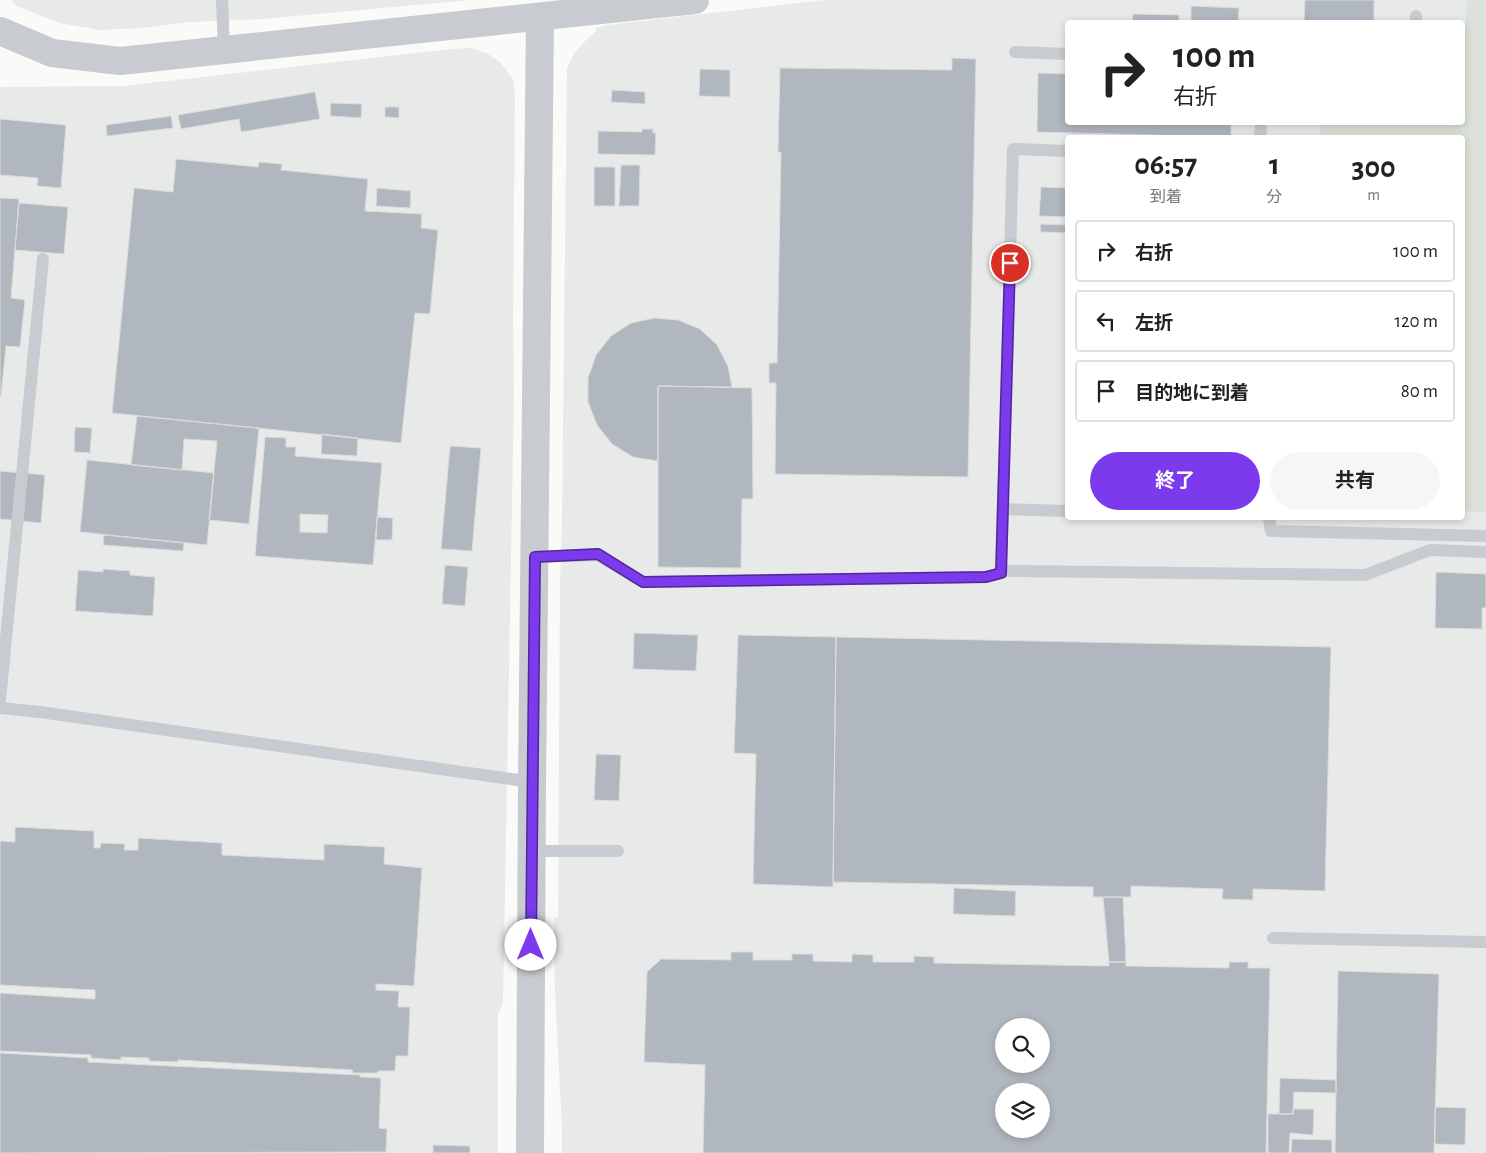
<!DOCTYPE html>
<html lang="ja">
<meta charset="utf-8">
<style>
:root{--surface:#fff;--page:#f6f6f6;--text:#222;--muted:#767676;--line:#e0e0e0;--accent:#7c3aed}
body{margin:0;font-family:"Alegreya Sans","Noto Sans JP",sans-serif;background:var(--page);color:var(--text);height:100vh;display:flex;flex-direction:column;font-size:19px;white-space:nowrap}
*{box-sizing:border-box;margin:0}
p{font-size:16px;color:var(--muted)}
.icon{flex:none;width:28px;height:28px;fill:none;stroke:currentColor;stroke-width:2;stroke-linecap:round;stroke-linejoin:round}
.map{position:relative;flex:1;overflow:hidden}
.drawer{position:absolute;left:1065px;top:135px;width:400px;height:385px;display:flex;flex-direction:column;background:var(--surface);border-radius:5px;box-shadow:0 2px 8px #0003}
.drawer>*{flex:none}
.top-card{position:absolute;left:1065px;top:20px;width:400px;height:105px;border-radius:5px;box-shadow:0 2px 8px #0003;background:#fff;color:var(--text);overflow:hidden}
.buttons{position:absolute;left:995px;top:1018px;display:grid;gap:10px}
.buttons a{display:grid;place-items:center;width:55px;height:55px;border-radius:50%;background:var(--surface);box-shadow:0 2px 8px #0003;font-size:25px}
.pin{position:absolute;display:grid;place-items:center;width:42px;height:42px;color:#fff;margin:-21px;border:2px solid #fff;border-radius:50%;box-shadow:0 1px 5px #0007}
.me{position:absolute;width:55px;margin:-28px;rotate:0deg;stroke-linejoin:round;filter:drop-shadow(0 0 4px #0008)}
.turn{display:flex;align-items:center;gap:18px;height:105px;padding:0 25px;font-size:22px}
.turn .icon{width:65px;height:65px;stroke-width:2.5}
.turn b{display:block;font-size:35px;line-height:42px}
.eta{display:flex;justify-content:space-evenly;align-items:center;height:85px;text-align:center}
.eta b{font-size:30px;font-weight:700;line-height:35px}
.action{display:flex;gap:10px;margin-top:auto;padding:10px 25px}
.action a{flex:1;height:58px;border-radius:30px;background:var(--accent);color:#fff;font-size:20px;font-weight:700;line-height:58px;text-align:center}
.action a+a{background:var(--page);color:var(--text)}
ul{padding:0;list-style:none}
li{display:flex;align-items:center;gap:15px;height:62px;margin:0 10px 8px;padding:0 15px;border:2px solid var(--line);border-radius:5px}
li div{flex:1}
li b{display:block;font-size:19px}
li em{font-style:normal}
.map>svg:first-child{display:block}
.built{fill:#e8e9e9;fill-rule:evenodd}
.green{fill:#dbe2d9}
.building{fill:#b1b7bf;stroke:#dbdcda;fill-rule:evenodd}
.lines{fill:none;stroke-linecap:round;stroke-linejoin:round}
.service{stroke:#c8cbcf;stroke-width:12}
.tertiary{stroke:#c8cbcf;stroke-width:28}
.route-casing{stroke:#51269a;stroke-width:12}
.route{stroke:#7c3aed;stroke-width:9}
</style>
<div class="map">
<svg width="1486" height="1153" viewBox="0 0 1486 1153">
<rect width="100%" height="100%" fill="#fafaf8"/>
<path class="built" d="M11,0H470L263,19L189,22L143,28L101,30L59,23L17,6Z
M824,0H1486V1153H562V1128L555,992L554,918L558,917L560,584L562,521L567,69L573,55L586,40L596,31V28L607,25ZM1068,22H1462V122H1068ZM1068,138H1462V518H1068ZM1004,1026H1041V1064H1004ZM1004,1091H1041V1129H1004Z
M472,48L488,54L501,63L513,79L515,93L513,321L514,392L503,1003L498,1014V1153H0V87L123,86L451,49Z"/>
<path class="green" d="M1467,0H1486V512L1463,511L1462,138L1320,137V123L1462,122V86Z"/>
<path class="building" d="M1305,0H1374V22H1304Z
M1191,6L1239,8L1238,22H1191Z
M1133,14L1179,15V22H1132Z
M952,58L976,59L968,477L775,474L776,383H769V363H777L781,152H778L780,68L952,70Z
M700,69L730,70V97L699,96Z
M1038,73L1068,74V122H1231V137L1037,132Z
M612,90L645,92V104L611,102Z
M315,92L320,119L241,132L239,119L181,129L178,115Z
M331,103L362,104L361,118L330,116Z
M385,107H399V118L385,117Z
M171,116L173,128L107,136L106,125Z
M0,119L66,125L61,188L37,186L38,178L0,175Z
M642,129H653V133H656L655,155L598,154V131L642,132Z
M176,159L258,167L259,162L282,164L281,170L368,179L365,211L422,214L421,228L438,230L430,314L415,313L401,443L112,413L134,188L173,192Z
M621,165H640L639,206H619Z
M594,167H615V206H594Z
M1041,187L1068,188V217L1039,216Z
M377,188L411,191L410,208L376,206Z
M0,198L19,199L11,298L25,300L20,347L6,346L1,396H0Z
M19,203L68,207L64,254L15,250Z
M1040,224L1068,225V233L1041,232Z
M655,318L678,320L700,329L717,345L728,366L732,387L658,386V461L633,457L612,444L597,425L588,402V378L596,355L611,336L631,323Z
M658,386L752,388L753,499H742L741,568L658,567Z
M137,416L259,428L249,524L209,520L217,441L184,439L182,470L131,465Z
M75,427L92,428L90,453L74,452Z
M322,434L358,438L357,456L321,454Z
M265,437L286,438V447H296L295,456L382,463L373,565L255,556ZM300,514L328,515L327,533L300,532Z
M450,446L481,448L472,551L441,549Z
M87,460L214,473L207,545L80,532Z
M0,471L45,475L41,523L0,519Z
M377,517L393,518L392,540H376Z
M104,535L184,543L183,551L103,545Z
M445,565L468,567L465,606L442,604Z
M103,569L130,571V575L155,577L153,616L75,611L78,570L103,572Z
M1436,572L1486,574V608H1482V629L1435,628Z
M634,633L698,635L696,671L633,669Z
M738,635L836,637L833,887L753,884L756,754L734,753Z
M836,637L1331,647L1325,891L1253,889V900L1222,899L1223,889L1131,886V897H1093V887L833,882Z
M596,754L621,755L619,801L594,800Z
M15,827L94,831V848H100L101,843L125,844L124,850H138V838L222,843V855L324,860V844L385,847L384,864L422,868L414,986L376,984V990L399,991L398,1007H410L408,1056H396L395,1071H378V1073H353L352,1070L178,1060V1062L149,1061V1058L121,1057V1060L91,1058V1055L0,1051V993L95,999V990L0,985V841L15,842Z
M954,888L1016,891L1015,916L953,914Z
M1103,897H1123L1126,962H1109Z
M731,952H753V960H792V954H813V961L852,962V954L873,955V962H914V956L934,957V963L1109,966V962H1126V966L1229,968V962H1248V968H1270L1266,1153H703L705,1065L644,1062L647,972L661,959L731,960ZM1004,1026H1041V1064H1004ZM1004,1091H1041V1129H1004Z
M1338,971L1439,974L1434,1153H1335Z
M0,1053L88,1058V1062L360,1075V1077L381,1078L379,1128L387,1129L386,1152L0,1153Z
M1280,1078L1336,1080V1093L1294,1092L1293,1114H1279Z
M1435,1107L1466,1108L1465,1145L1435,1144Z
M1293,1109H1314L1313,1135L1290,1133L1289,1153H1268V1114H1293Z
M1292,1139L1332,1140V1153H1291Z
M433,1145L470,1146V1153H433Z"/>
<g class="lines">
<path class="service" d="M222,0L224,49
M1416,22V16
M1015,52L1068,54
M1260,138L1261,122
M1003,509L1068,511
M1269,518L1271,531L1486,536
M535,557L598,555L643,582L986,577L1008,571L1365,575L1430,550L1486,552
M1001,573L1013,149L1068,151
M0,700L43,259
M0,708L40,712L532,782
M532,851H618
M1273,938L1486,942"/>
<path class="tertiary" d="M0,31L52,53L120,61L695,0
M530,1153L532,782L540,17"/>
</g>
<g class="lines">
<defs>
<path id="route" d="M531,945L535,557L598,554L643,582L986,577L1001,573L1010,263"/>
</defs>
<use href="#route" class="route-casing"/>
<use href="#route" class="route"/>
</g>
</svg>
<div class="buttons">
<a><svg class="icon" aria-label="search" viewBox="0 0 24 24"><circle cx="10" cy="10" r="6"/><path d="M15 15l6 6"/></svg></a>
<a><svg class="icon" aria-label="layers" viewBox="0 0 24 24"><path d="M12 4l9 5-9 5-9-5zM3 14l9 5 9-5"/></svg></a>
</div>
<div class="pin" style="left:1010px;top:263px;background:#d93025"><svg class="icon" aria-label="arrive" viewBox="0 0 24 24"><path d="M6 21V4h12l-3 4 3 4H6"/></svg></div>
<svg class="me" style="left:531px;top:945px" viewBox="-20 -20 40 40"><circle r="19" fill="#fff"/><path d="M0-13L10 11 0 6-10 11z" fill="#7c3aed"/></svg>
<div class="top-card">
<div class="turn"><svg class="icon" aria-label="right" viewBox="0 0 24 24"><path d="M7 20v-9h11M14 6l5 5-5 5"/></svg><div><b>100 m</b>右折</div></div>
</div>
<section class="drawer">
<div class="eta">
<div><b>06:57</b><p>到着</p></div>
<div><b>1</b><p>分</p></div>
<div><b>300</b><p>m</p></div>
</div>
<ul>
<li><svg class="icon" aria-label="right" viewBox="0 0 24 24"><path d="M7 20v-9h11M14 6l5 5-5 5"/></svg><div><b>右折</b></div><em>100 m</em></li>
<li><svg class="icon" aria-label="left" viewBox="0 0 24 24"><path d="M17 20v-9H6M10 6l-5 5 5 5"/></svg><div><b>左折</b></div><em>120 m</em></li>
<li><svg class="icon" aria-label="arrive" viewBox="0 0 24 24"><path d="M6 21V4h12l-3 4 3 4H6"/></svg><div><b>目的地に到着</b></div><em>80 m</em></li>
</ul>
<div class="action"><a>終了</a><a>共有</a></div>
</section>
</div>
